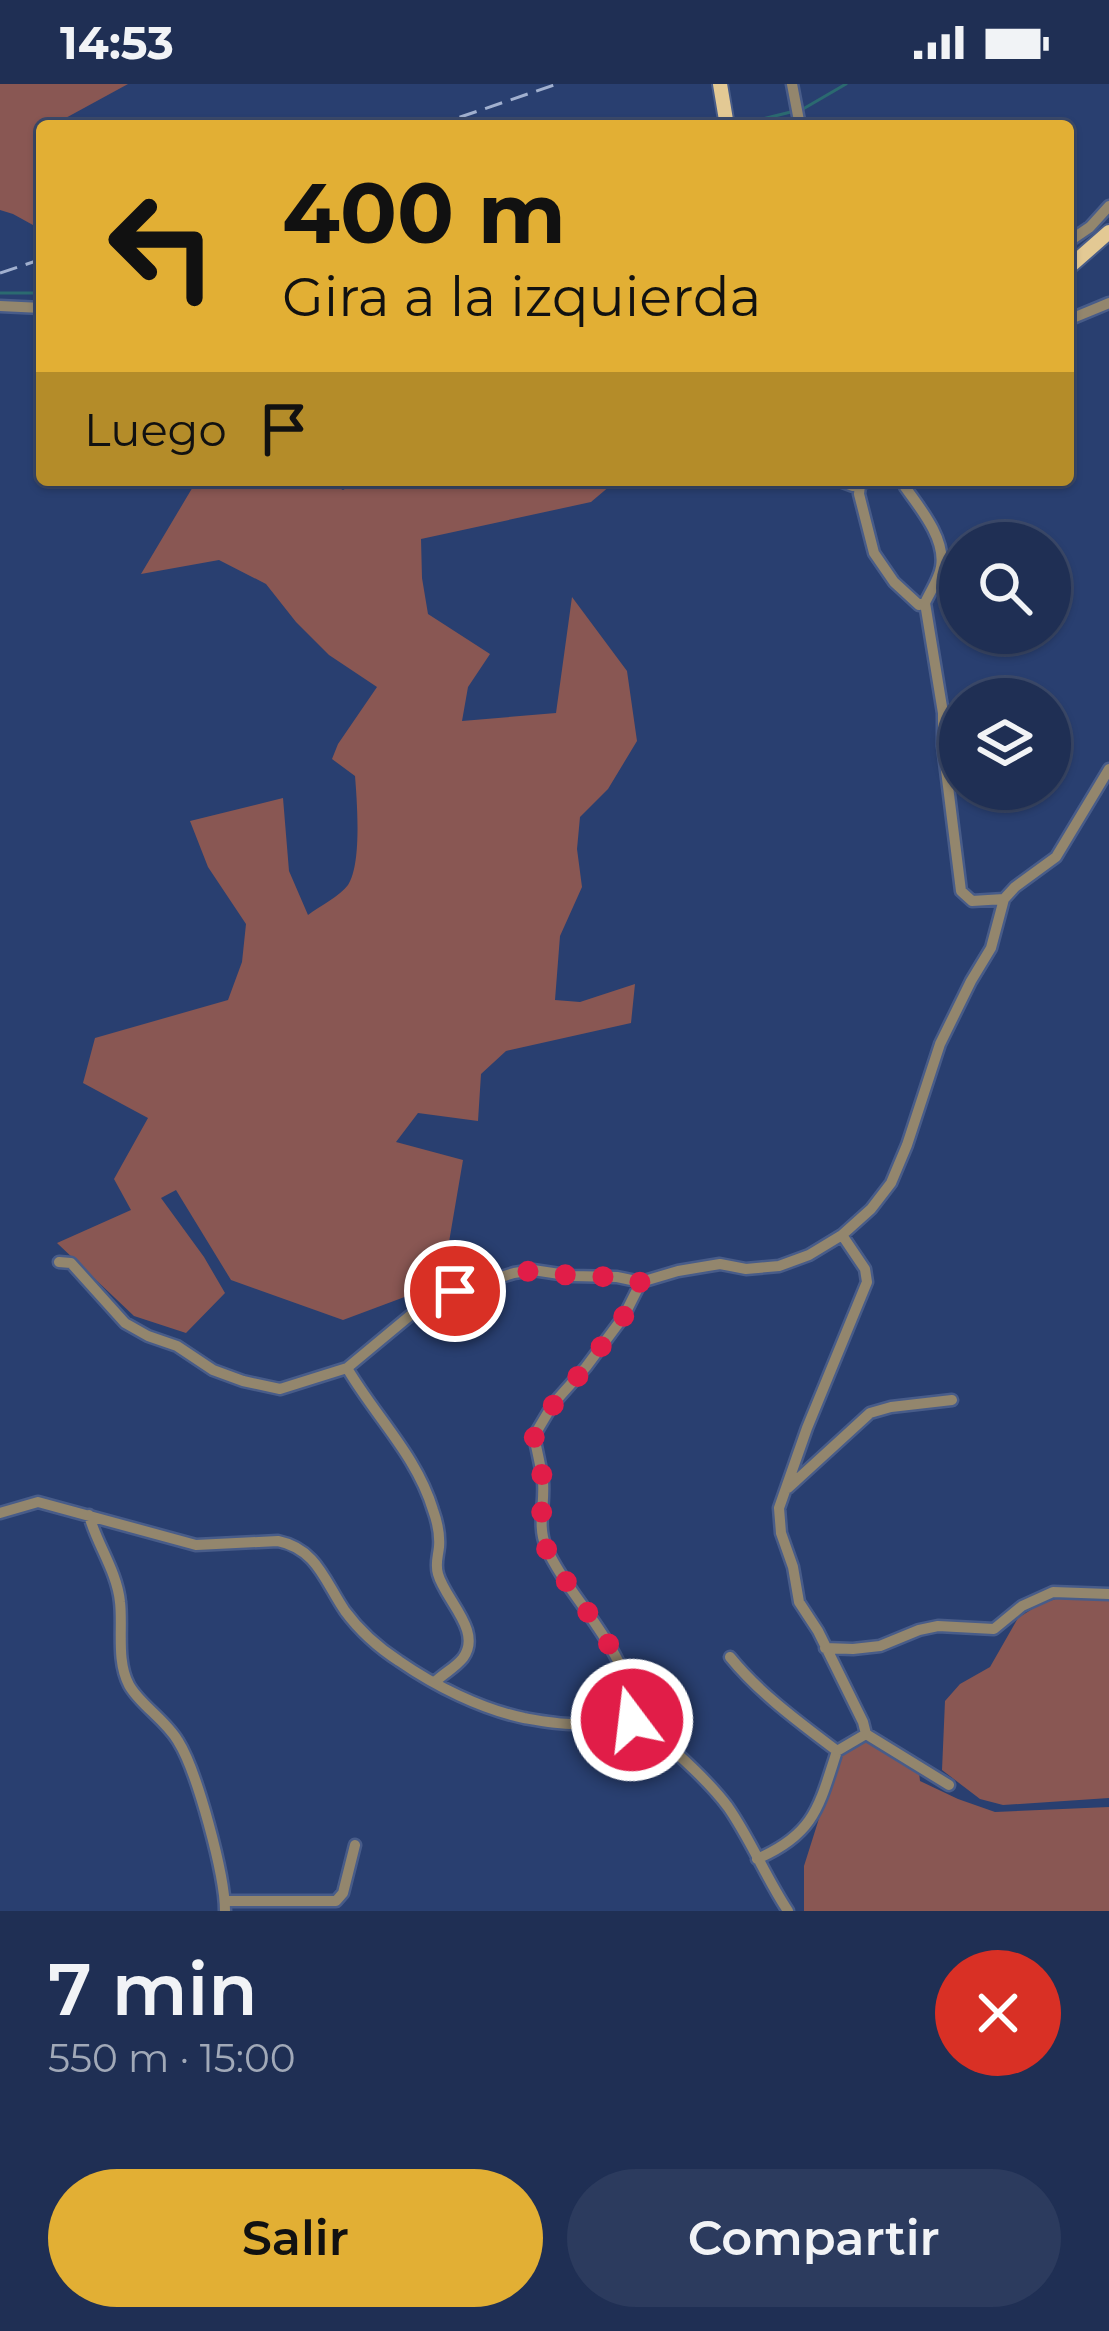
<!DOCTYPE html>
<html lang="es">
<meta charset="utf-8">
<style>
:root{--surface:#1f2f54;--page:#2c3b5e;--text:#f1f3f6;--muted:#a1a9b8;--line:#3c4a6b;--accent:#e2af34}
body{margin:0;font-family:Montserrat,sans-serif;background:var(--page);color:var(--text);height:100vh;display:flex;flex-direction:column;font-size:45px;white-space:nowrap}
*{box-sizing:border-box;margin:0}
p{font-size:39px;color:var(--muted)}
.icon{flex:none;width:66px;height:66px;fill:none;stroke:currentColor;stroke-width:2;stroke-linecap:round;stroke-linejoin:round}
.map{position:relative;height:1827px;overflow:hidden}
.side{display:flex;flex-direction:column;background:var(--surface);flex:1}
.side>*{flex:none}
.top-card{position:absolute;left:36px;top:36px;width:1038px;height:366px;border-radius:12px;box-shadow:0 3px 9px #0004,0 0 0 3px var(--line);background:#e2af34;color:#111;overflow:hidden}
.controls{position:absolute;left:939px;top:438px;display:grid;gap:24px}
.controls a{display:grid;place-items:center;width:132px;height:132px;border-radius:50%;background:var(--surface);box-shadow:0 3px 9px #0004,0 0 0 3px var(--line);font-size:60px}
.pin{position:absolute;display:grid;place-items:center;width:102px;height:102px;color:#fff;margin:-51px;border:6px solid #fff;border-radius:50%;box-shadow:0 3px 12px #0007}
.me{position:absolute;width:132px;margin:-66px;rotate:345deg;stroke-linejoin:round;filter:drop-shadow(0 0 9px #0008)}
.turn{display:flex;align-items:center;gap:42px;height:252px;padding:0 48px;font-size:54px}
.turn .icon{width:156px;height:156px;stroke-width:2.5}
.turn b{display:block;font-size:84px;line-height:102px}
.then{display:flex;align-items:center;height:114px;padding:0 48px;background:#0003;gap:24px;font-size:45px}
.round{display:grid;place-items:center;flex:none;width:126px;height:126px;border-radius:63px;background:var(--page)}
.overview{display:flex;align-items:center;justify-content:space-between;height:204px;padding:0 48px}
h1{font-size:72px;font-weight:600;line-height:90px}
.action{display:flex;gap:24px;margin-top:auto;padding:24px 48px}
.action a{flex:1;height:138px;border-radius:72px;background:var(--accent);color:#111;font-size:48px;font-weight:600;line-height:138px;text-align:center}
.action a+a{background:var(--page);color:var(--text)}
.status{display:flex;justify-content:space-between;align-items:center;height:84px;padding:0 60px;background:var(--surface);direction:ltr}
.status svg{height:33px;fill:currentColor}
.map>svg:first-child{display:block}
.green{fill:#895753}
.lines{fill:none;stroke-linecap:round;stroke-linejoin:round}
.stream{stroke:#2b6a70;stroke-width:3}
.minor-casing{stroke:#485c89;stroke-width:15}
.major-casing{stroke:#485c89;stroke-width:18}
.minor{stroke:#93866d;stroke-width:10}
.major{stroke:#e3c994;stroke-width:14}
.rail{stroke:#a1b0cf;stroke-width:3;stroke-dasharray:18 9;stroke-linecap:butt}
.route{stroke:#e11d48;stroke-width:21;stroke-dasharray:0 37.8}
</style>
<div class="status"><b>14:53</b><svg viewBox="0 0 49 12"><path d="M0 12V9h3v3zM5 12V6h3v6zM10 12V3h3v9zM15 12V0h3v12zM26 1h20v11H26zM47 4h2v5h-2z"/></svg></div>
<div class="map">
<svg width="1109" height="1827" viewBox="0 0 1109 1827">
<rect width="100%" height="100%" fill="#293f70"/>
<path class="green" d="M0,0H128L51,42H42V146L13,130L0,126Z
M197,396H324L343,406L360,396H617L591,418L421,455L422,494L428,530L490,570L468,603L462,637L556,629L572,513L627,587L637,657L608,705L580,733L577,765L582,803L560,852L555,916L580,918L635,900L631,939L506,967L481,990L478,1037L418,1029L396,1058L463,1076L442,1199L343,1236L231,1196L176,1106L161,1114L204,1173L225,1209L186,1249L134,1232L57,1159L131,1126L114,1095L148,1034L83,999L95,954L228,916L242,878L246,840L208,783L190,737L283,714L289,787L308,831C320,822 340,812 348,801C362,780 357,717 355,692L332,675L338,660L377,603L329,571L296,538L266,500L219,476L141,490Z
M1062,1513L1109,1515V1714L1003,1721L980,1715L942,1686L945,1617L960,1600L990,1583L1018,1534L1040,1520Z
M866,1655L919,1688L920,1697L958,1715L995,1728L1109,1723V1827H804V1782L840,1668Z"/>
<g class="lines">
<path class="stream" d="M734,42L803,25L846,0
M0,209H42"/>
<defs>
<path id="minor" d="M792,0L800,42
M1068,158L1090,143L1109,122
M0,222L42,224
M1068,236L1109,219
M837,396L853,402L872,396
M860,401L859,410L874,469L894,498L919,521L925,519C930,508 939,495 941,483C946,455 920,424 905,403
M925,519L943,629V662L961,807L972,817L1004,815
M842,1151L865,1185L867,1198L807,1344L779,1424L781,1449L793,1483L799,1518L818,1547L863,1638L866,1650
M59,1178L71,1179L125,1239L148,1252L177,1262L213,1286L243,1297L280,1305L347,1284L430,1215L514,1189L533,1186L573,1192L617,1193L641,1198L678,1187L720,1180L746,1185L779,1182L809,1171L842,1151L871,1125L891,1099L907,1061L940,960L971,897L991,864L1004,815L1015,803L1056,773L1109,685
M347,1284C375,1332 417,1372 433,1426C437,1437 440,1451 439,1463C438,1473 435,1480 438,1490C445,1516 483,1547 463,1574C455,1584 444,1589 435,1598
M788,1404L870,1329L891,1323L952,1316
M0,1429L38,1418L196,1461L278,1457C317,1465 325,1498 345,1527C359,1546 379,1564 399,1577C435,1602 481,1625 524,1634C541,1637 562,1641 579,1640C612,1637 627,1629 656,1652C679,1670 711,1700 728,1723C751,1756 766,1794 788,1827
M89,1431C96,1459 117,1487 120,1518C123,1543 116,1577 129,1601C140,1621 165,1635 178,1657C197,1687 225,1791 225,1827
M825,1564L853,1565L880,1562L919,1546L938,1542L994,1545L1022,1522L1053,1508L1109,1510
M730,1573C760,1610 799,1638 837,1667
M632,1636C635,1570 571,1519 546,1463C537,1441 545,1420 543,1398C541,1383 537,1367 534,1352L553,1320L586,1283L624,1232L641,1198
M866,1650L949,1701
M757,1775C815,1750 819,1722 837,1667L866,1650
M225,1817H336L343,1809L355,1761"/>
<path id="major" d="M720,0L727,42
M1068,184L1109,148"/>
</defs>
<use href="#minor" class="minor-casing"/>
<use href="#major" class="major-casing"/>
<use href="#minor" class="minor"/>
<use href="#major" class="major"/>
<path class="rail" d="M434,42L557,0
M0,189L42,175"/>
</g>
<g class="lines">
<path class="route" d="M455,1207L533,1186L573,1192L617,1193L640,1198L624,1232L586,1283L554,1320L534,1352C537,1367 541,1383 543,1398C545,1417 538,1435 543,1454C547,1472 560,1488 570,1503C596,1541 635,1588 632,1636"/>
</g>
</svg>
<div class="controls">
<a><svg class="icon" aria-label="search" viewBox="0 0 24 24"><circle cx="10" cy="10" r="6"/><path d="M15 15l6 6"/></svg></a>
<a><svg class="icon" aria-label="layers" viewBox="0 0 24 24"><path d="M12 4l9 5-9 5-9-5zM3 14l9 5 9-5"/></svg></a>
</div>
<div class="pin" style="left:455px;top:1207px;background:#d93025"><svg class="icon" aria-label="arrive" viewBox="0 0 24 24"><path d="M6 21V4h12l-3 4 3 4H6"/></svg></div>
<svg class="me" style="left:632px;top:1636px" viewBox="-20 -20 40 40"><circle r="17" fill="#e11d48" stroke="#fff" stroke-width="3"/><path d="M0-11L8 9 0 5-8 9z" fill="#fff"/></svg>
<div class="top-card">
<div class="turn"><svg class="icon" aria-label="left" viewBox="0 0 24 24"><path d="M17 20v-9H6M10 6l-5 5 5 5"/></svg><div><b>400 m</b>Gira a la izquierda</div></div>
<div class="then">Luego<svg class="icon" aria-label="arrive" viewBox="0 0 24 24"><path d="M6 21V4h12l-3 4 3 4H6"/></svg></div>
</div>
</div>
<section class="side">
<div class="overview"><div><h1>7 min</h1><p>550 m · 15:00</p></div><a class="round" style="background:#d93025;color:#fff"><svg class="icon" aria-label="close" viewBox="0 0 24 24"><path d="M6 6l12 12M18 6L6 18"/></svg></a></div>
<div class="action"><a>Salir</a><a>Compartir</a></div>
</section>
